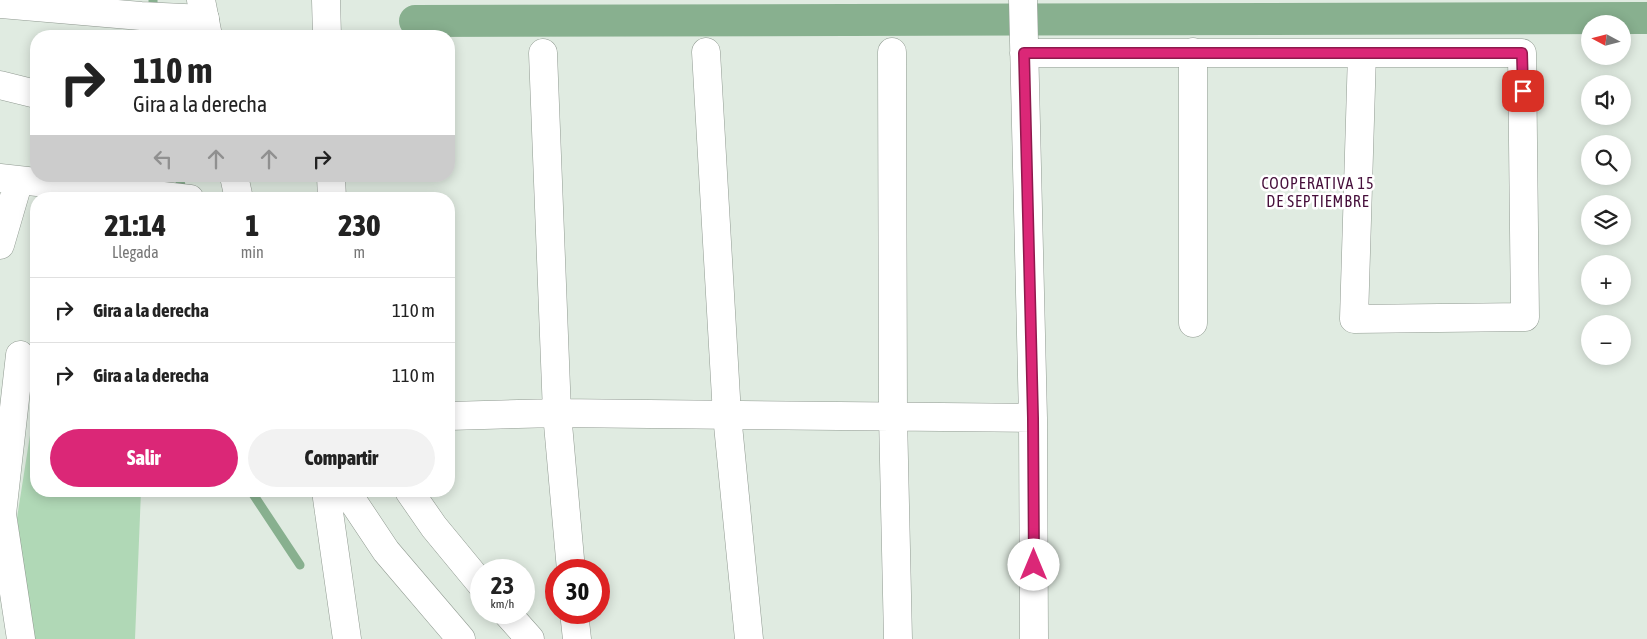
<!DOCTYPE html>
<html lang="es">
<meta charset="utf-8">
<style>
:root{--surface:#fff;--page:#f2f2f2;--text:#222;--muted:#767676;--line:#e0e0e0;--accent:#db2777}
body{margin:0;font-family:"Asap Condensed",sans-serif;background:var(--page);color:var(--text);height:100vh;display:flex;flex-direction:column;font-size:19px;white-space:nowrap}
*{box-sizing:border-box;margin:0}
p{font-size:16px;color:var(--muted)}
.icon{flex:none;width:28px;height:28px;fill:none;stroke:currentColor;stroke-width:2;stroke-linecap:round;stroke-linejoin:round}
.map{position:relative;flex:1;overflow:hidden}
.side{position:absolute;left:30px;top:192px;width:425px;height:305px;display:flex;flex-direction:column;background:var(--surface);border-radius:20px;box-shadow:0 2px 12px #0003}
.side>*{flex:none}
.banner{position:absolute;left:30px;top:30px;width:425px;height:152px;border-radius:20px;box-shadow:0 2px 12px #0003;background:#fff;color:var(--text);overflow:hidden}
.needle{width:32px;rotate:277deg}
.buttons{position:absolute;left:1581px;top:15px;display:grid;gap:10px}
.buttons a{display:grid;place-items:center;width:50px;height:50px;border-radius:50%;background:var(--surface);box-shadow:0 2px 12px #0003;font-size:25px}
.speed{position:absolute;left:470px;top:559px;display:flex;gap:10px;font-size:25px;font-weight:700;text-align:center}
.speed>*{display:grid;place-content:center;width:65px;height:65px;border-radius:50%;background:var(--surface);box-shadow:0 2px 12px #0003;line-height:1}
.speed small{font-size:12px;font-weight:400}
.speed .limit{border:8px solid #d22;background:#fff;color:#111}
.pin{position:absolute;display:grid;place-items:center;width:42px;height:42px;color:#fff;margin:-21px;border-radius:10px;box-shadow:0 2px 8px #0006}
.me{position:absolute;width:55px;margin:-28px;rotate:0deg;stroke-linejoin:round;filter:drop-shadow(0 0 4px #0008)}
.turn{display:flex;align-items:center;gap:18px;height:105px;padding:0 20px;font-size:22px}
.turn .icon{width:65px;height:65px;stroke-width:2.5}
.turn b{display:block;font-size:35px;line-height:42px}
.lanes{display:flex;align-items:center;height:48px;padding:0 20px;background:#0003;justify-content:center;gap:25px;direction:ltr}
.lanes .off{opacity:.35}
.eta{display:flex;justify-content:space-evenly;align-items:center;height:85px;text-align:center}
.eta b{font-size:30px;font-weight:800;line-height:35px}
.action{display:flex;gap:10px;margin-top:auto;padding:10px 20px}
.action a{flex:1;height:58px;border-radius:30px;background:var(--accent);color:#fff;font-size:20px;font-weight:800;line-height:58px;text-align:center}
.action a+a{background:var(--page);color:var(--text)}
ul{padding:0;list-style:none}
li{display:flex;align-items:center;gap:15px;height:65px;padding:0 20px;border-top:1px solid var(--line)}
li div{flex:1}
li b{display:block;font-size:19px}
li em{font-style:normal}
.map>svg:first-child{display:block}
.green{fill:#b0d8b6}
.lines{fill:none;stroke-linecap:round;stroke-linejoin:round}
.stream{stroke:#88b08f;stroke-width:9}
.canal{stroke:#88b08f;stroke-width:32}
.minor-casing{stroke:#909a91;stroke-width:29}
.major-casing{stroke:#909a91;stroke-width:29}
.minor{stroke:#fff;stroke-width:28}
.major{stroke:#fff;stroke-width:28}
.route-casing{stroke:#8e194d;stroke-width:12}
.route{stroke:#db2777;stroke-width:9}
.labels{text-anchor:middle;stroke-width:5;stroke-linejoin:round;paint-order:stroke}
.quarter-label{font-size:16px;letter-spacing:1px;fill:#460f3b;stroke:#fff}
</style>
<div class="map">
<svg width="1647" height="639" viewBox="0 0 1647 639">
<rect width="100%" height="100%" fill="#e0ebe1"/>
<path class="green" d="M36,397V491H141L135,639H34L17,518Z"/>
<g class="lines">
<path class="stream" d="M153,0L154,36
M179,176L183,196
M251,491L300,565"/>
<path class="canal" d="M415,21L1647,18"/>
<defs>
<path id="minor" d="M1023,0L1033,418L1034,639
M0,4L141,16L205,19
M706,52L727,415L749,639
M892,52L893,416L898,639
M543,53L557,413L571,570
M1024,53H1522L1525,317L1354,319L1362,53
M0,85L36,94
M0,178L190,199
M0,245L19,180
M1193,323V52
M20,355L2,514L21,639
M449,416L557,413L1033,418
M574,612L577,639"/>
<path id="major" d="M201,0L208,36
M326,0L327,36
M234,176L239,199
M331,176L332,199
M326,491L347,639
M346,491L386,551L461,639
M409,491L434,527L481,584
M506,612L530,639"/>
</defs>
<use href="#minor" class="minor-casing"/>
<use href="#major" class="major-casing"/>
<use href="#minor" class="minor"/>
<use href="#major" class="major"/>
</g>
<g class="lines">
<defs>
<path id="route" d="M1034,565L1033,418L1024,53H1522L1523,91"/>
</defs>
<use href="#route" class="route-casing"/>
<use href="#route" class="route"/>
</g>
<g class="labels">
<g class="quarter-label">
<text x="1318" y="189">COOPERATIVA 15<tspan x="1318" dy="18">DE SEPTIEMBRE</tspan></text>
</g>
</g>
</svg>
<div class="buttons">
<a><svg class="needle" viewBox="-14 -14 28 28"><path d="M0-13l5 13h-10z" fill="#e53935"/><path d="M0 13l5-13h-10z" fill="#767676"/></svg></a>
<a><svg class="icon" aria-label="sound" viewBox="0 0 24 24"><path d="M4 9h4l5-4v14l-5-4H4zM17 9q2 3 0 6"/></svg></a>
<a><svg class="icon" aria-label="search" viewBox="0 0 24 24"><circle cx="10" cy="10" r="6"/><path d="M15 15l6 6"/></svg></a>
<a><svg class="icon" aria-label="layers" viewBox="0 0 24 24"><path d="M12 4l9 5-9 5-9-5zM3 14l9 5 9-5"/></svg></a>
<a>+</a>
<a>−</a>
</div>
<div class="speed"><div>23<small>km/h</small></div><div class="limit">30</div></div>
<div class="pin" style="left:1523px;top:91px;background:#d93025"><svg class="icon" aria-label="arrive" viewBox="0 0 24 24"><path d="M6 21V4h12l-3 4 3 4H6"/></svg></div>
<svg class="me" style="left:1034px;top:565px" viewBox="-20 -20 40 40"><circle r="19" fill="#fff"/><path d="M0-13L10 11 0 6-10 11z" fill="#db2777"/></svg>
<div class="banner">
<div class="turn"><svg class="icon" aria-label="right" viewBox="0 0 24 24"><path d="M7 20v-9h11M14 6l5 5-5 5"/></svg><div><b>110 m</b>Gira a la derecha</div></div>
<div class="lanes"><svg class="icon off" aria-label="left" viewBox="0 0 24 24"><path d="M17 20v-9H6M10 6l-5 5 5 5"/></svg><svg class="icon off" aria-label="ahead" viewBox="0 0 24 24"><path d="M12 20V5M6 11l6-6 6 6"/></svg><svg class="icon off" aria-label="ahead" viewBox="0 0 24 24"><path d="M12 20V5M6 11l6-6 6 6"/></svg><svg class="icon" aria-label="right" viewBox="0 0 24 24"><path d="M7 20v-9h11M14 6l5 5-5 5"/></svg></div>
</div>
<section class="side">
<div class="eta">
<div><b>21:14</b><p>Llegada</p></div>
<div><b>1</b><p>min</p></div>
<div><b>230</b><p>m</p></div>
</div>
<ul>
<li><svg class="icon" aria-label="right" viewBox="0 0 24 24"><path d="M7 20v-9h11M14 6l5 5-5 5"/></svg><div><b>Gira a la derecha</b></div><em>110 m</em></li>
<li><svg class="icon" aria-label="right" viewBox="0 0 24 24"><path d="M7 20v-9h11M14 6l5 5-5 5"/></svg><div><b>Gira a la derecha</b></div><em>110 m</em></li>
</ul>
<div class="action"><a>Salir</a><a>Compartir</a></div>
</section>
</div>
